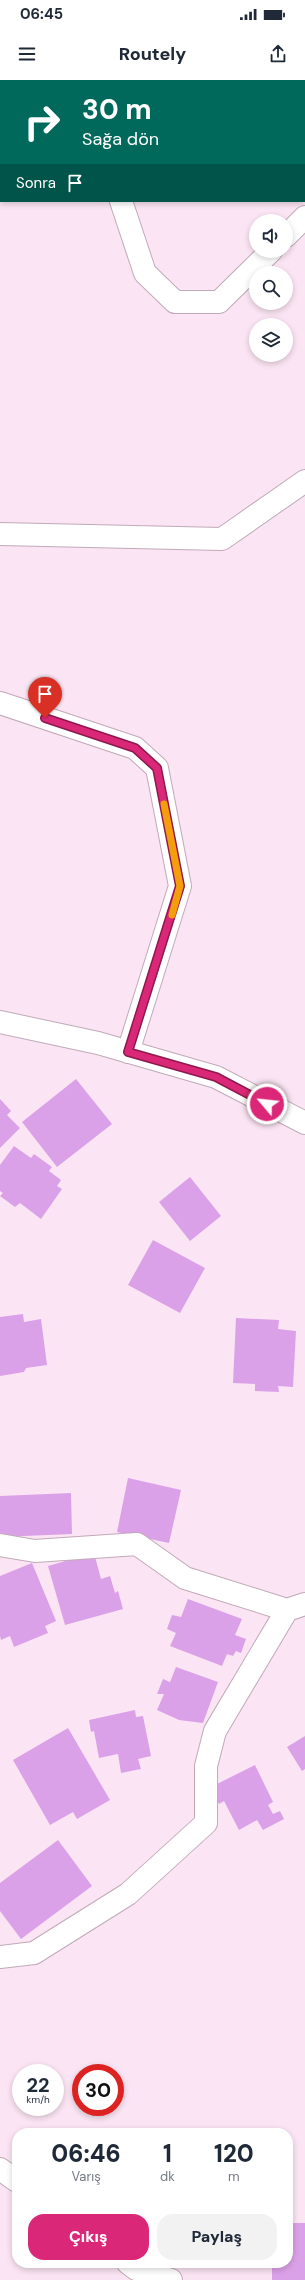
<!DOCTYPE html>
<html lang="tr">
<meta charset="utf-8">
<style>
:root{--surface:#fff;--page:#f2f2f3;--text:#1f2937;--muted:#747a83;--accent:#db2777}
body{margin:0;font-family:"DM Sans",sans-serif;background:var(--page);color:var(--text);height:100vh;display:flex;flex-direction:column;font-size:15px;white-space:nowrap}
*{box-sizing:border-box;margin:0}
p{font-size:13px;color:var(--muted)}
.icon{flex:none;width:22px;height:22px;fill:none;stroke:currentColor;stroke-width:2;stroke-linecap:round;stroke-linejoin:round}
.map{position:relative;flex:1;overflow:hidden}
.sheet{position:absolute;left:12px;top:2048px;width:281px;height:140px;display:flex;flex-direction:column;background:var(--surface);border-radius:16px;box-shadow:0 2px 6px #0003}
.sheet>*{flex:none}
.guide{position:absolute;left:0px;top:0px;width:305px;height:122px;box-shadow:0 2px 6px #0003;background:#00695c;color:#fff;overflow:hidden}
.buttons{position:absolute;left:249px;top:134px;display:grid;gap:8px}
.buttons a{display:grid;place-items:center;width:44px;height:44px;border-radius:50%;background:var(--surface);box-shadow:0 2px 6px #0003;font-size:20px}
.speed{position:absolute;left:12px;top:1984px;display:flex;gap:8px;font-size:20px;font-weight:700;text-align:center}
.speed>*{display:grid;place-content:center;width:52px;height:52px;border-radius:50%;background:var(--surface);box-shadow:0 2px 6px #0003;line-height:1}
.speed small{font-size:10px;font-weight:400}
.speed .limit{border:6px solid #d22;background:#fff;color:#111}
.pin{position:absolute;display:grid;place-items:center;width:34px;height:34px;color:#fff;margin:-41px -17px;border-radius:50% 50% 50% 0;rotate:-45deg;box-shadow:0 0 4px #0007}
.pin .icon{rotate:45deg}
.me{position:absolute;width:44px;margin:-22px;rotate:298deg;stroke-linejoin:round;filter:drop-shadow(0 0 3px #0008)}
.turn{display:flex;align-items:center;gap:14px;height:84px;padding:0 16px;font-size:18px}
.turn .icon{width:52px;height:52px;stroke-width:2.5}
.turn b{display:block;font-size:28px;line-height:34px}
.then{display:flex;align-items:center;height:38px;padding:0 16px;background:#0003;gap:8px;font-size:15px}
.eta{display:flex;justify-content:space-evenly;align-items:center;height:68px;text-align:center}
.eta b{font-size:24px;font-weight:800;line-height:28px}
.action{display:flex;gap:8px;margin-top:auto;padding:8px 16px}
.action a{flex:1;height:46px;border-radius:16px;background:var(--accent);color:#fff;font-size:16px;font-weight:800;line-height:46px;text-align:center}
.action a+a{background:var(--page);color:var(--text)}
.status{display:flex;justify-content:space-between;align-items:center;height:28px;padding:0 20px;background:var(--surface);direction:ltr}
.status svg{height:11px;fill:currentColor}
header{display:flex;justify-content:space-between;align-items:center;height:52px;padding:0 16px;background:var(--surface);font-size:18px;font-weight:800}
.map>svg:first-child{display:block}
.building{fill:#dba1e8}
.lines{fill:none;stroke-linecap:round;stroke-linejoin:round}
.street-casing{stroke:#c0aab8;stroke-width:24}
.street{stroke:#fff;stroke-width:22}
.route-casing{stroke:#8e194d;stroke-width:10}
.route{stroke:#db2777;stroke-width:7}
.slow{stroke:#f59e0b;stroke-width:7}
</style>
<div class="status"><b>06:45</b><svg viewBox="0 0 49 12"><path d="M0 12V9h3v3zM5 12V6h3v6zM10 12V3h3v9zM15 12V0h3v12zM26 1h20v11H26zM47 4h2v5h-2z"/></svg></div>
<header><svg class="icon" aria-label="menu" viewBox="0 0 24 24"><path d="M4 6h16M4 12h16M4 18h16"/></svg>Routely<svg class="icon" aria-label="share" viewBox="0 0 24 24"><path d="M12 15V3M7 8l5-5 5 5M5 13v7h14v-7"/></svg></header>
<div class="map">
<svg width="305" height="2200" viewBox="0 0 305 2200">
<rect width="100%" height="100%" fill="#fbe4f3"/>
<path class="building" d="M76,999L112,1044L57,1087L22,1042Z
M0,1019L11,1031L7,1035L20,1048L0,1068Z
M14,1066L31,1078L34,1074L52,1087L49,1091L61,1100L57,1106L62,1109L41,1139L20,1123L15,1127L0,1116L3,1113L0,1111V1085Z
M190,1097L221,1136L190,1161L159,1122Z
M153,1160L205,1188L180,1233L128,1205Z
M23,1234L24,1242L41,1239L47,1285L26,1288L24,1292L0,1296V1237Z
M236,1238L279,1240L278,1249L296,1251L293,1307L278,1306L279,1312L255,1311V1304L233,1303Z
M128,1398L181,1410L169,1463L117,1452Z
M71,1413L72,1454L0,1457V1416Z
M94,1473L101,1499L110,1496L115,1513L118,1511L123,1529L65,1545L48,1486Z
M32,1483L56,1541L45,1546L48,1553L14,1567L10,1556L1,1560L0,1556V1496Z
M188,1519L242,1539L235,1555L246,1559L241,1573L236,1571L233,1576L227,1574L222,1586L170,1566L176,1553L167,1549L172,1535L181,1537Z
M176,1587L218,1602L203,1643L179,1640L157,1630L164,1614H157L163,1599L170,1602Z
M135,1630L136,1637L143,1636L151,1676L138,1679L141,1689L121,1693L118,1674L99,1678L94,1651L91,1652L89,1640Z
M68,1648L110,1720L77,1739L73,1732L50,1745L13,1680Z
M305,1656V1689L302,1691L287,1667Z
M255,1685L273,1722L268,1725L273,1734L280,1731L284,1739L263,1750L257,1740L239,1750L224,1721L219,1724L211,1707Z
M58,1760L92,1806L21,1859L0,1831V1803Z
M288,2143H305V2200H272V2183H288Z"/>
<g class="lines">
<defs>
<path id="street" d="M128,1V0
M146,1L148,0
M121,121L145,193L175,222H219L271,171
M286,156L305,137
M0,454L222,459L305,401
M0,623L135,668L157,688L180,806L128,972
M0,942L98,963L216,997L305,1043
M0,1465L35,1471L137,1464L185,1498L287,1530
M0,1877L34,1873L128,1814L206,1743V1686L215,1651L287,1530L305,1524
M0,2089L17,2101
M128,2183L136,2189L171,2200"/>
</defs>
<use href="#street" class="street-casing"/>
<use href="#street" class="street"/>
</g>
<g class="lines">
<defs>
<path id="route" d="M45,638L135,668L157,688L180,806L128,972L216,997L267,1024"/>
</defs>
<use href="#route" class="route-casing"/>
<use href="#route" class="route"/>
<path class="slow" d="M164,724L180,806L172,835"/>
</g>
</svg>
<div class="buttons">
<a><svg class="icon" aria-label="sound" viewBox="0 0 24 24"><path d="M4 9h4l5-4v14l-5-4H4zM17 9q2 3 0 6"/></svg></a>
<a><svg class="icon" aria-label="search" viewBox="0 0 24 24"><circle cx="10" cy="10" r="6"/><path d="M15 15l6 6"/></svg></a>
<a><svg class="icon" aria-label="layers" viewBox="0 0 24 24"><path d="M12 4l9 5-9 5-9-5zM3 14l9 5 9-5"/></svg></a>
</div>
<div class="speed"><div>22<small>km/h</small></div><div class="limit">30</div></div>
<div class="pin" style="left:45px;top:638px;background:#d93025"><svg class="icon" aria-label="arrive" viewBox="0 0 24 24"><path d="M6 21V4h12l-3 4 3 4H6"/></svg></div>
<svg class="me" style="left:267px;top:1024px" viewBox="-20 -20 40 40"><circle r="17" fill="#db2777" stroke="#fff" stroke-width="3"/><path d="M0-11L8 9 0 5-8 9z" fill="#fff"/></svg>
<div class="guide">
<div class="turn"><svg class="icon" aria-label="right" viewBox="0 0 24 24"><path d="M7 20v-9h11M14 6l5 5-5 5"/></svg><div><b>30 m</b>Sağa dön</div></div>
<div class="then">Sonra<svg class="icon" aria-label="arrive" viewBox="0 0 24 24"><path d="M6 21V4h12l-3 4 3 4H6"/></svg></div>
</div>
<section class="sheet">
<div class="eta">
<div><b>06:46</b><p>Varış</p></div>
<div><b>1</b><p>dk</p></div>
<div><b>120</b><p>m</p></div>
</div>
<div class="action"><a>Çıkış</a><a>Paylaş</a></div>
</section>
</div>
